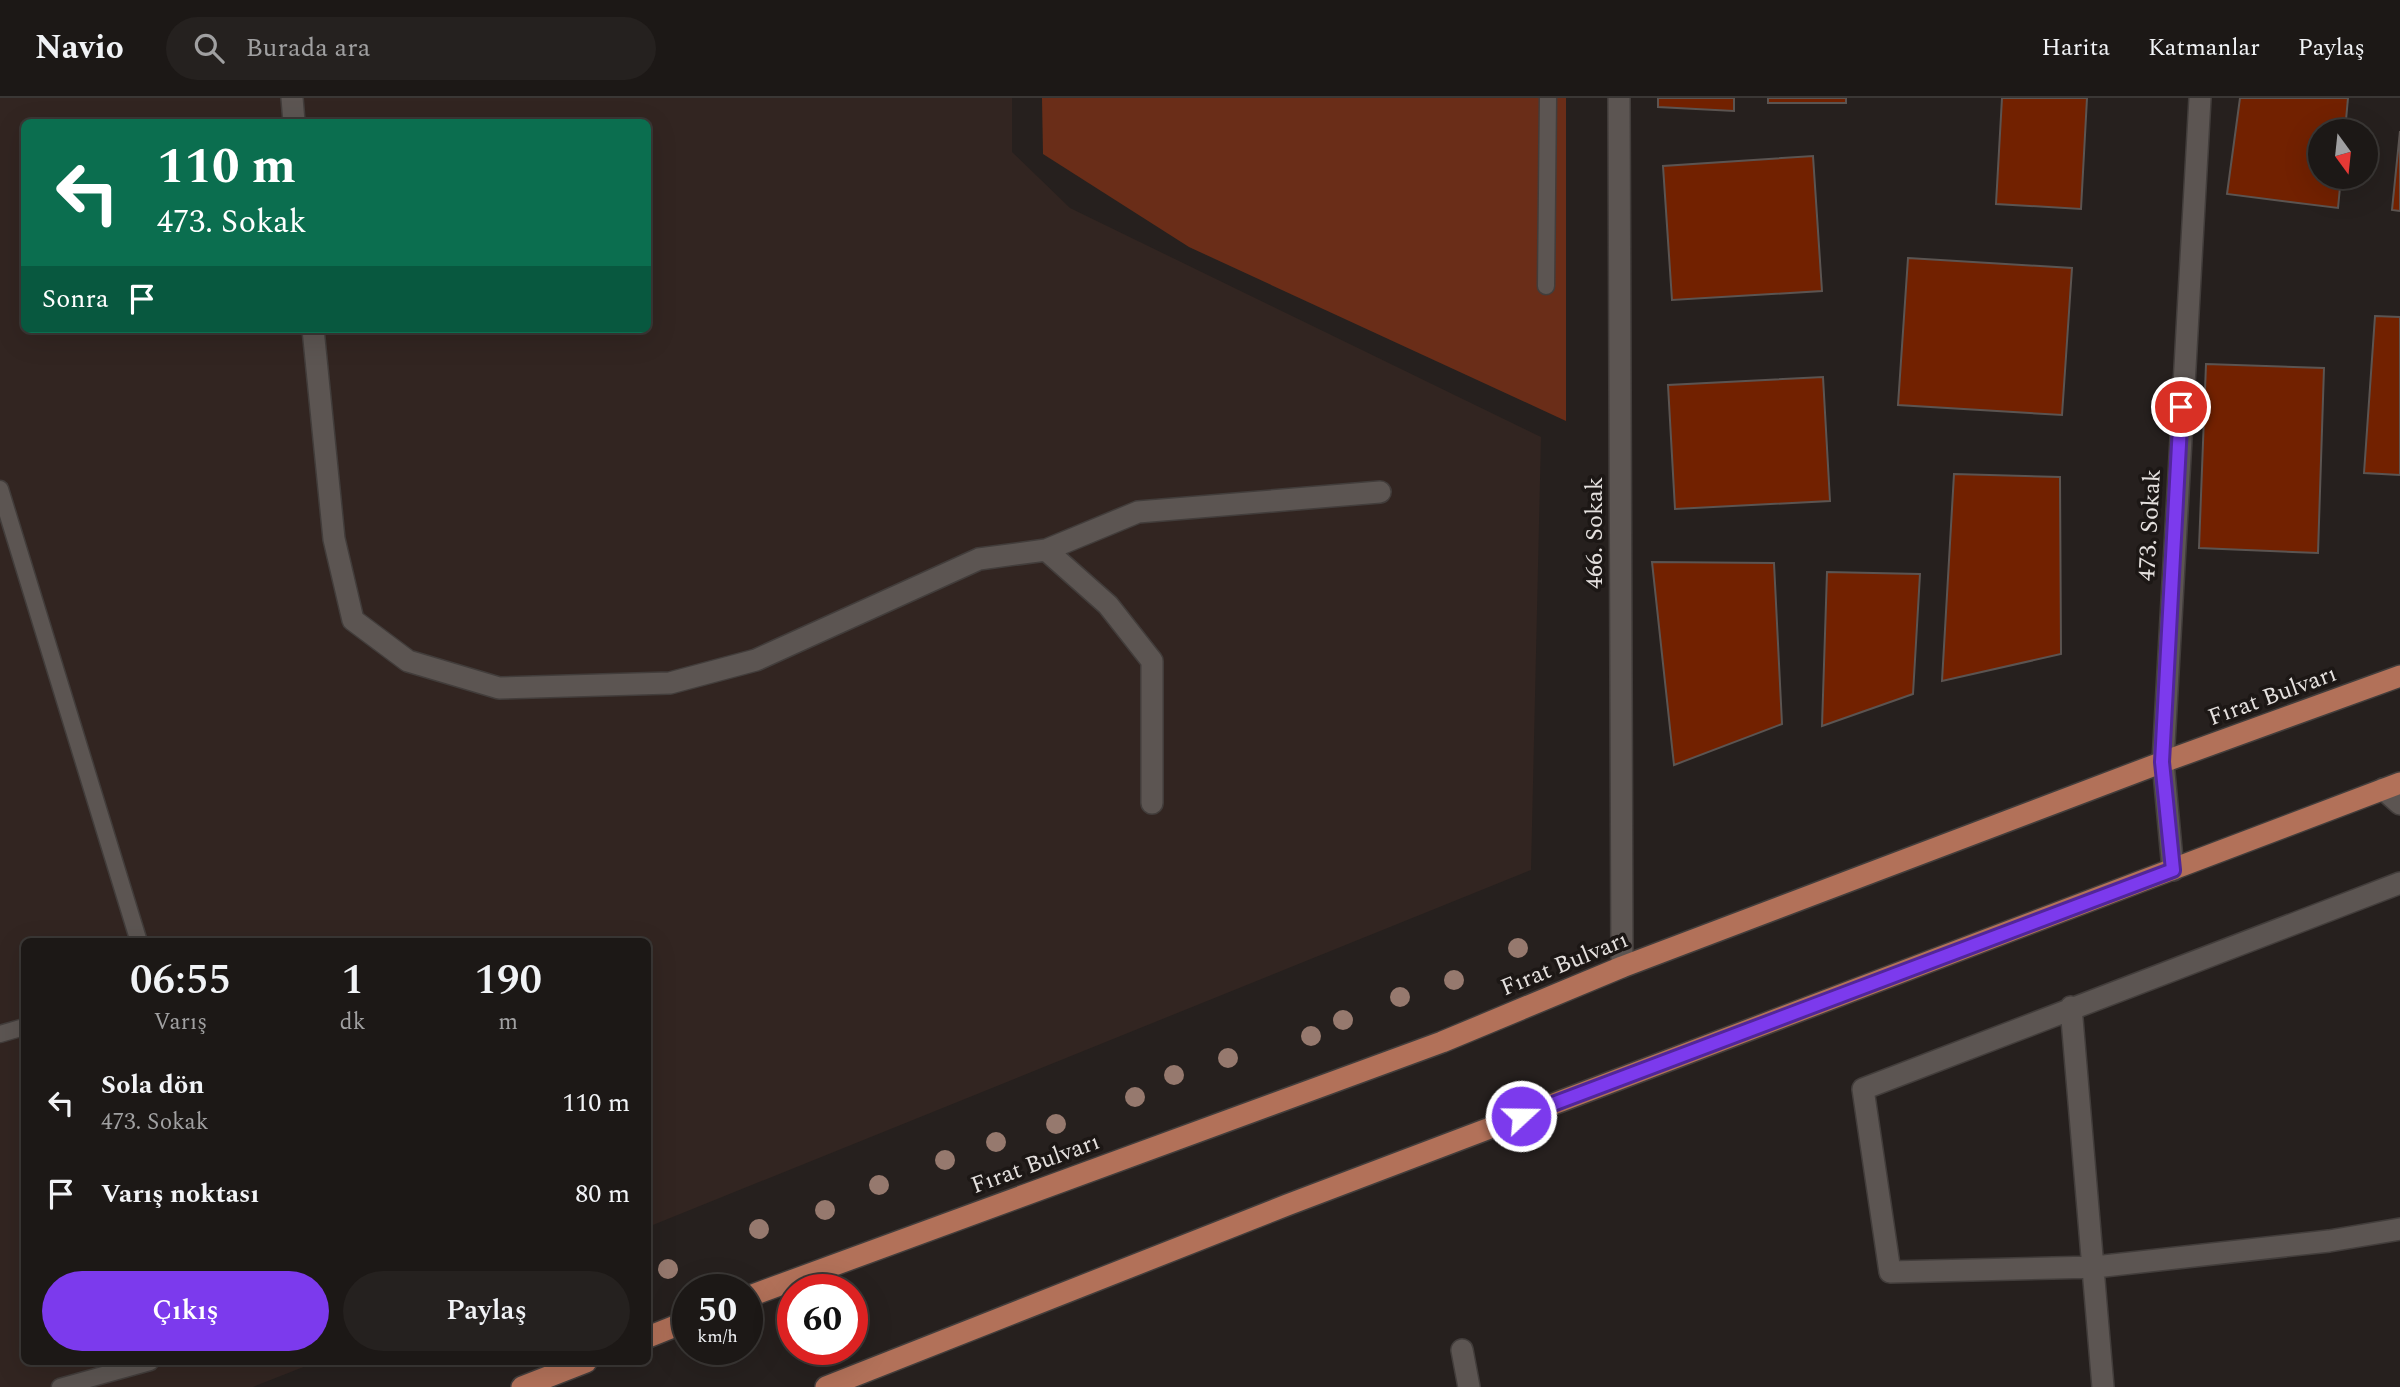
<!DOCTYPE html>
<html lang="tr">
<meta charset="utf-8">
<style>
:root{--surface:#1c1816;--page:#25211f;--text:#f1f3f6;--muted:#a0a0a1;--line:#3a3735;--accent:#7c3aed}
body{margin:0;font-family:Spectral,serif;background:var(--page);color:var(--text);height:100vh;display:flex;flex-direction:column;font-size:26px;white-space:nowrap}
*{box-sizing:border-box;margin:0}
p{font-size:23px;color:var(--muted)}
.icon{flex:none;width:38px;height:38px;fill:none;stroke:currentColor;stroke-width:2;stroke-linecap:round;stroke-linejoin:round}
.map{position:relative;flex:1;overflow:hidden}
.panel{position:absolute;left:21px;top:840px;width:630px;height:427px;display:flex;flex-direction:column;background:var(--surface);border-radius:10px;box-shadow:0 7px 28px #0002,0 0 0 2px var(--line)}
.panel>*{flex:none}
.hud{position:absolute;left:21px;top:21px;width:630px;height:214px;border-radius:10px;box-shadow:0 7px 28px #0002,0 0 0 2px var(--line);background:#0b6e4f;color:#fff;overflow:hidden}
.needle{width:46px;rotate:165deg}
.tools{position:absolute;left:2308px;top:21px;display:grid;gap:14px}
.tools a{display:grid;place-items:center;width:70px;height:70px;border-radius:50%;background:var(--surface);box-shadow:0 7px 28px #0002,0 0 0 2px var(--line);font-size:35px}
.speed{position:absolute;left:672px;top:1176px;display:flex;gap:14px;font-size:35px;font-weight:700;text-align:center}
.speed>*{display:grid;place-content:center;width:91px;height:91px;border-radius:50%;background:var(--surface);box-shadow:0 7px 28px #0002,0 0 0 2px var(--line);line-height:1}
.speed small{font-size:18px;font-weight:400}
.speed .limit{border:10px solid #d22;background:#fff;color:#111}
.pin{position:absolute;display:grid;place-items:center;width:60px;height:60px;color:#fff;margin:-30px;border:4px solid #fff;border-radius:50%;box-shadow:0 2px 7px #0007}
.me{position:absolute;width:77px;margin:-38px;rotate:69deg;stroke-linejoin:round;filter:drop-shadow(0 0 5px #0008)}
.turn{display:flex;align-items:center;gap:24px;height:147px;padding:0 21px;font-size:32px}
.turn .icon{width:91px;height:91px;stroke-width:2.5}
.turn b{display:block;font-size:49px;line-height:60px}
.then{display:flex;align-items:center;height:66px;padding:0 21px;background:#0003;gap:14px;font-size:26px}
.eta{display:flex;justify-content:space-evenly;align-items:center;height:119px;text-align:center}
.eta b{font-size:42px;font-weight:600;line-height:49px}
.primary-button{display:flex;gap:14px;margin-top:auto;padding:14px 21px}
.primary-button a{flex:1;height:80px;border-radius:42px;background:var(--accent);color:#fff;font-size:28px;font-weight:600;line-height:80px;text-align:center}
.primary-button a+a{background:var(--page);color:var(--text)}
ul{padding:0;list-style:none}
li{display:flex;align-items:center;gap:21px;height:91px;padding:0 21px}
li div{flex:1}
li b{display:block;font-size:26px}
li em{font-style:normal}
header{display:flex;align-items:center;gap:42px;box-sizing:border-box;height:98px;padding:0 35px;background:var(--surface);border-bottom:2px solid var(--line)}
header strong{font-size:33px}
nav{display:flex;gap:38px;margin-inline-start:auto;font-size:24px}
.search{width:490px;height:63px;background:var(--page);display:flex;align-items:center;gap:18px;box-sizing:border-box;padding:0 24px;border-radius:38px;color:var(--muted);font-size:26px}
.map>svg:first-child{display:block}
.built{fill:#322521;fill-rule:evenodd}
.green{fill:#6a2d18}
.building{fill:#722100;stroke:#5b5451;stroke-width:2}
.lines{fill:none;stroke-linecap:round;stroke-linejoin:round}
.lane-casing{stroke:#423d3b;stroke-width:19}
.street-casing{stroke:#423d3b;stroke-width:24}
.primary-casing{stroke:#423d3b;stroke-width:24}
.lane{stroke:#5c5552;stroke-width:16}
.street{stroke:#5c5552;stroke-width:21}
.primary{stroke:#b27159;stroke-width:21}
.tree{fill:#96796e}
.route-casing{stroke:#51269a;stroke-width:18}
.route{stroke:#7c3aed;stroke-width:12}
.labels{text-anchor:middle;stroke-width:7;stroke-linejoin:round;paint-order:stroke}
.street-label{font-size:24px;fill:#e4e0de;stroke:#1c1715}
</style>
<header>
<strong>Navio</strong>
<div class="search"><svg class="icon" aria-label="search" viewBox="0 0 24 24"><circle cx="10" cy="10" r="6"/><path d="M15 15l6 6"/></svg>Burada ara</div>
<nav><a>Harita</a><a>Katmanlar</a><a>Paylaş</a></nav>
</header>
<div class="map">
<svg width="2400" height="1289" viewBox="0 0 2400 1289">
<rect width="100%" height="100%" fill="#26201e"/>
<path class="built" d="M0,0H1012V54L1070,110L1541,339L1531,772L648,1129V844H24V1264H316L253,1289H0ZM24,24H648V231H24Z"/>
<path class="green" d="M1042,0H1566V323L1189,149L1043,56Z"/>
<path class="building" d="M1658,0H1734V13L1658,9Z
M1768,0H1846V5H1768Z
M2002,0H2087L2081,111L1996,106Z
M2240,0H2348L2345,33H2320V79H2341L2338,110L2227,96Z
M2400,33V113L2392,112Z
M1813,58L1822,193L1672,202L1663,68Z
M1908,160L2072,170L2062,317L1898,307Z
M2375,218L2400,219V377L2364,375Z
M2206,266L2324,270L2318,455L2199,450Z
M1823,279L1830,403L1675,411L1668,287Z
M1954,376L2060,379L2061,556L1942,583Z
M1652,464L1774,465L1782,626L1674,667Z
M1827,474L1920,476L1913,596L1822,628Z"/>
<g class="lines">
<defs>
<path id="lane" d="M1546,188L1548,0
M0,391L139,844
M0,936L24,929
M60,1289L150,1264"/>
<path id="street" d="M292,0L294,24
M1619,0L1622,869
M313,231L334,441L353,522L408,563L499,590L670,585L756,562L979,461L1046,452L1108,507L1152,563V705
M1046,452L1138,414L1380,394
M2383,691L2400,706
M2173,772L2163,664L2200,0
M2400,785L1863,991L1890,1174L2095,1169L2329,1143L2400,1131
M2071,909L2103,1289
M1462,1252L1469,1289"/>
<path id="primary" d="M747,1199L1442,944L1622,869L2163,664L2400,578
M648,1239L688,1223
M522,1289L586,1264
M826,1289L1287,1107L2400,685"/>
</defs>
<use href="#lane" class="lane-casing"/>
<use href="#street" class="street-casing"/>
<use href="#primary" class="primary-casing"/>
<use href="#lane" class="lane"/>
<use href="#street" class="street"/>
<use href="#primary" class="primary"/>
</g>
<g class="tree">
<circle cx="1518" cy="850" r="10"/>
<circle cx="1454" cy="882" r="10"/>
<circle cx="1400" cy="899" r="10"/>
<circle cx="1343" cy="922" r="10"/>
<circle cx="1311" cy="938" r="10"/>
<circle cx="1228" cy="960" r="10"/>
<circle cx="1174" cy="977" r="10"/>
<circle cx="1135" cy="999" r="10"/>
<circle cx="1056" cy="1026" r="10"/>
<circle cx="996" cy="1044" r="10"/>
<circle cx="945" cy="1062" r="10"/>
<circle cx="879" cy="1087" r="10"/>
<circle cx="825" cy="1112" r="10"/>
<circle cx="759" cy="1131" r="10"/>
<circle cx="668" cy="1171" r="10"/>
</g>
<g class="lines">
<defs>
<path id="route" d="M1521,1018L2173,772L2162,664L2181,309"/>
</defs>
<use href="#route" class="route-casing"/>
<use href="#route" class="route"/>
</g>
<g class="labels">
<g class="street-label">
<text transform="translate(2149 427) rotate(-87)" y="8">473. Sokak</text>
<text transform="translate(1594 435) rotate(-90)" y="8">466. Sokak</text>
<text transform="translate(2272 597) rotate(-20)" y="8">Fırat Bulvarı</text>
<text transform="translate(1564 865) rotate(-22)" y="8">Fırat Bulvarı</text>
<text transform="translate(1035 1065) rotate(-20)" y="8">Fırat Bulvarı</text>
</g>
</g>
</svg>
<div class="tools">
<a><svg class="needle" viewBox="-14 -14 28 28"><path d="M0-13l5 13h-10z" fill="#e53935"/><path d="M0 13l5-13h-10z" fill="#a0a0a1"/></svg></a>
</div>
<div class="speed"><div>50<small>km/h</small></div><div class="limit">60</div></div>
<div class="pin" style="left:2181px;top:309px;background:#d93025"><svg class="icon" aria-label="arrive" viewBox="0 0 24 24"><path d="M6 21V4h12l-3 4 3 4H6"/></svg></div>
<svg class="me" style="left:1521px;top:1018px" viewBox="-20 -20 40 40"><circle r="17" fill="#7c3aed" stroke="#fff" stroke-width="3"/><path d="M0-11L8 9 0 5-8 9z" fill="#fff"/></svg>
<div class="hud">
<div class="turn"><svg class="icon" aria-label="left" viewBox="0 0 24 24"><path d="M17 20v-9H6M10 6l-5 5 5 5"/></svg><div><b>110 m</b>473. Sokak</div></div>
<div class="then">Sonra<svg class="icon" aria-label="arrive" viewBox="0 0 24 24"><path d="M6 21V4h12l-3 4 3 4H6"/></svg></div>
</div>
<section class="panel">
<div class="eta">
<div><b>06:55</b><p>Varış</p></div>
<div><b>1</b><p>dk</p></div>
<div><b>190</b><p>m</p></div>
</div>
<ul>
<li><svg class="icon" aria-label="left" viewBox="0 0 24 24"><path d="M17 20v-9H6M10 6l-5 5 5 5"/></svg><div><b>Sola dön</b><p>473. Sokak</p></div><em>110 m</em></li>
<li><svg class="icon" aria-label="arrive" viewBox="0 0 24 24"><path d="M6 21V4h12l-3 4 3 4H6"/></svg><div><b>Varış noktası</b></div><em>80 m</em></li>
</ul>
<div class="primary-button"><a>Çıkış</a><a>Paylaş</a></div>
</section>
</div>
